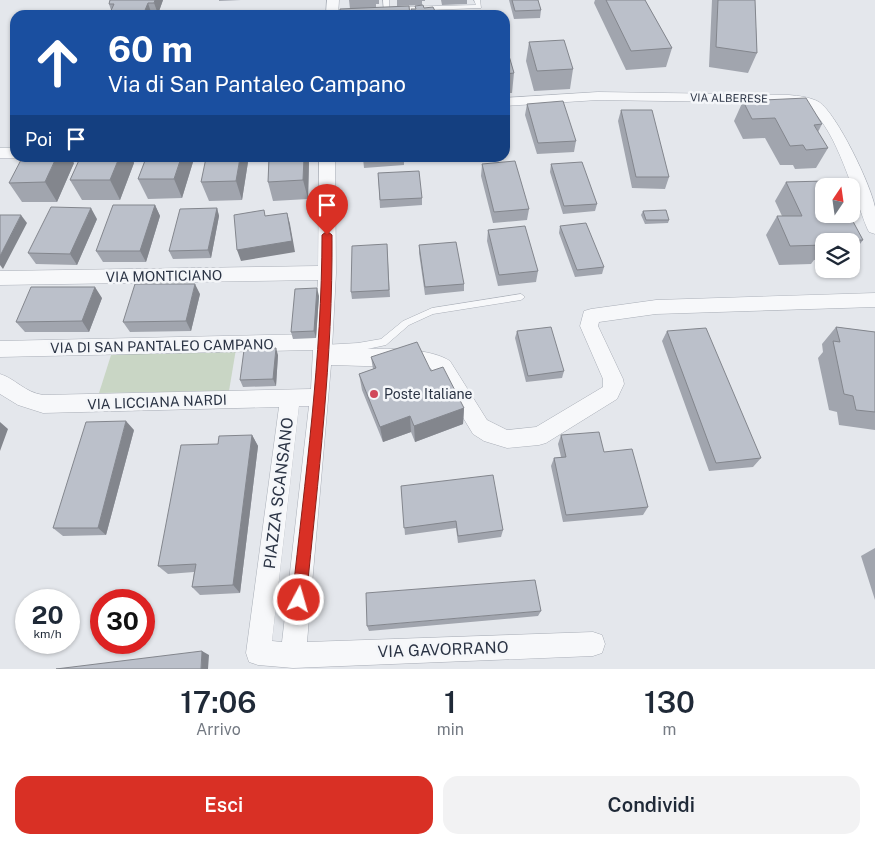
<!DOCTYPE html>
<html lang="it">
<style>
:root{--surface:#fff;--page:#f2f2f3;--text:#1f2937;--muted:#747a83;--accent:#d93025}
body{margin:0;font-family:"Public Sans",sans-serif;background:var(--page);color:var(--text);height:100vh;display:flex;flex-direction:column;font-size:19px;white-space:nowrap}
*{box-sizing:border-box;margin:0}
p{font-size:16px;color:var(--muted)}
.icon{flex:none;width:28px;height:28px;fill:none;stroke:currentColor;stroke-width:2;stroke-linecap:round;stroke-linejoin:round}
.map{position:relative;height:669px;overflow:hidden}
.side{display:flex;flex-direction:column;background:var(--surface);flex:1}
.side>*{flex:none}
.guide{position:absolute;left:10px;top:10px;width:500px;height:152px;border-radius:15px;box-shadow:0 1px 4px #0004;background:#1a4fa0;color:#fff;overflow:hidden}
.needle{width:32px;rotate:13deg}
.fabs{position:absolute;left:815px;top:178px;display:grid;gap:10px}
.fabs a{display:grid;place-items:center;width:45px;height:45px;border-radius:10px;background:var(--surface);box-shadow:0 1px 4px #0004;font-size:25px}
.speed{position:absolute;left:15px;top:589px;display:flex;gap:10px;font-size:25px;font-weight:700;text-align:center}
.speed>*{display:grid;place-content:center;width:65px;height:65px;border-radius:50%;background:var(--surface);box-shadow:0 1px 4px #0004;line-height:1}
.speed small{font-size:12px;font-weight:400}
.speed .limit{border:8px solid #d22;background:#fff;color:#111}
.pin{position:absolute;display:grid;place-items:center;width:42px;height:42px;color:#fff;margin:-51px -21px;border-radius:50% 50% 50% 0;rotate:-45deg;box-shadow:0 0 5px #0007}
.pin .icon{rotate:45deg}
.me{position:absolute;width:55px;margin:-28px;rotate:6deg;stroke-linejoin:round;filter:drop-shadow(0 0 4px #0008)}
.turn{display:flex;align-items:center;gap:18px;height:105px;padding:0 15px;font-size:22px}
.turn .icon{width:65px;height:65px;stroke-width:2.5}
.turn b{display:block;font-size:35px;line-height:42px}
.then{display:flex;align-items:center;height:48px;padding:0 15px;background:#0003;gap:10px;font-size:19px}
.eta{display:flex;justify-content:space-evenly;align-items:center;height:85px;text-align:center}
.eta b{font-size:30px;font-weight:600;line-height:35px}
.cta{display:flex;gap:10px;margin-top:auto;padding:10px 15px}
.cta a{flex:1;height:58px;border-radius:15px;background:var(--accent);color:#fff;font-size:20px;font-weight:600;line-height:58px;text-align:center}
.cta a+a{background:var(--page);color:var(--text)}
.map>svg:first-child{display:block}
.green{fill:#c9d6c5}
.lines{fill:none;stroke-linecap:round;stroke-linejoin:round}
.lane-casing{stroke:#a9aeb7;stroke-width:1}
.street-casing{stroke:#a9aeb7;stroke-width:1}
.lane{fill:#f7f8fa;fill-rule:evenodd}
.street{fill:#f7f8fa;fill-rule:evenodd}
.wall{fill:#a1a5ae}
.shaded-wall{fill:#83868d}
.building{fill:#bbc0ca;stroke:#83868d}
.route{fill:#d93025;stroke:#8d1f18}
.poi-dot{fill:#d1495b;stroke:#f4f6f9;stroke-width:2}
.labels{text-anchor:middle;stroke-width:5;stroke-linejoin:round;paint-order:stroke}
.far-street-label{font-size:11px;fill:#2b3445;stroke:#f4f6f9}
.street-label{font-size:14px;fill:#2b3445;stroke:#f4f6f9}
.poi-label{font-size:14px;fill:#2b3445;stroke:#f4f6f9;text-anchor:start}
.near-street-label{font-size:16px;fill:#2b3445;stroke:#f4f6f9}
</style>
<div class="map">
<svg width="875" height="669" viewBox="0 0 875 669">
<rect width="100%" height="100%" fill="#e4e7ec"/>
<path class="green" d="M236,349L229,391L99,393L112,352Z"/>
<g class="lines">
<defs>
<path id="lane" d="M383,0H389V11L384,10Z
M474,0H480L481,8L398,11L395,9L398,7L476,5Z
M521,294L525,297L521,300L433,314L409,325L386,345L358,351L323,353L320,352L319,349L320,346L323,345L358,343L381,339L403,321L432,308Z"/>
<path id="street" d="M327,0H339L338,15H326Z
M598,92L789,95C799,96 810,97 819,102C837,114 871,185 875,207C875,215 875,225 875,234L869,232L867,228C854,196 837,131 811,110C805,105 797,104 789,103L598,100L505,106V98Z
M0,148H15V158H17H0Z
M319,158H335L336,273L332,349C364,350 424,344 450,361L487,420L507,430L536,427L603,387V379L580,326L584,311L591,309L656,300L875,293V307L656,314L599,322L598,326L623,379L624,384L617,399L546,443L539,445L507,448L484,441L473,434L436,373L430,368L331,365L307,642L593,632L602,635L605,644L602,653L593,656L293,668L258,665L249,662L246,653L279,407L43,413L18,405L0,394V374C16,379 24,392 43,395L311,389L313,350L0,357V341L314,334L318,280L0,285V271L318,266ZM299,406H309L282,642L272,641Z"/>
</defs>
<use href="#lane" class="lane-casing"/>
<use href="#street" class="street-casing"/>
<use href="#lane" class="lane"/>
<use href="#street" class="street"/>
</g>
<path class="wall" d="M163,0L158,14H153L152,15H109L111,10L109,4Z
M219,0H241L219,1Z
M349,0H379V4H376V8L350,9Z
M397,0H425V1H422V5L397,6Z
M441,0H470H467V4L442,5Z
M509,0H538L541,10L540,18L514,19Z
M595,0H645L672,48L666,67L626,70L594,3Z
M712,0H755L757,53L748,73L709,67Z
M505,42L514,73L512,93H505Z
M529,42L573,69L570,89L534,91L526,61Z
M743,101L822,124L818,132L828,148L816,168L795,169L793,165H780L765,138L743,139L734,121Z
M527,104L576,141L574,152L537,154L525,115Z
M621,110L669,177L665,189L632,188L618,121Z
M80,158H132L134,163L120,200H82L70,180Z
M146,158H191L193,162L182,198L148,199L138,179Z
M269,158H308L309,161L308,199L273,201L268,182Z
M363,158H404V165L364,168Z
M449,158H490V159L450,162Z
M248,162L242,200L209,201L201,182Z
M74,163L57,202H22L9,183Z
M482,164L529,209L527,220L493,223L481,176Z
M551,164L597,204L595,211L563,214L550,172Z
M378,173L422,198V205L380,208Z
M786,182L824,186L863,240L851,256V241H824V259L814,260L811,264L779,265L766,235L777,216H782L775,201Z
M155,205L160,216L146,262H103L96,251Z
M217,208L219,216L211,258L173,259L169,251Z
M643,211L669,220L668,223L645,224L641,215Z
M97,219L77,265L36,264L28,253Z
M560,226L604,267L602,274L575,277L559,233Z
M488,230L538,271L536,282L498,286L487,241Z
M387,244L390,297L352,299L351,292Z
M419,245L464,284V291L425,295L419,253Z
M200,294L191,331L130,332L123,322Z
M319,296L316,338L293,339L291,332Z
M102,298L89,332H25L16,322Z
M836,327L875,332V430L839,425L837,412L829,410L818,358L823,352L822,344Z
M517,331L564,371L562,378L526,382L515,338Z
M667,331L761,458L753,467L709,471L662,341Z
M278,355L276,386L243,387L240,380Z
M371,357L431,371L464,408L463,424L415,442L411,432L383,442L362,390L359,374L373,369Z
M134,430L106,535L63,536L53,528Z
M252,435L258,446L240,593L200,595L192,587L194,572L168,574L158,566L218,444Z
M561,435L604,452L648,507L643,515L563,522L551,466L554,458L561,457L558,444Z
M401,486L503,530L501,537L458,543L456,528L405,535Z
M875,548V600L861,556Z
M541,611L538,616L369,631L367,626Z"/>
<path class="shaded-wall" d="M155,0H163L158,14L154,3Z
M148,3L152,15H143Z
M56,158H71L74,163L57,202L45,182Z
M119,158H132L134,163L120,200L110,180Z
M181,158H191L193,162L182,198L174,179Z
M240,158H247L248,162L242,200L236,181Z
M304,158H308L309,161L308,199L303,180Z
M155,205L160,216L146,262L140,251Z
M91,208L97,219L77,265L70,254Z
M217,208L219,216L211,258L208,250Z
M287,213L290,224L295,252L241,261L237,250Z
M21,215L27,223L3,269L0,265V256Z
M195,284L200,294L191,331L186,321Z
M95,287L102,298L89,332L82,321Z
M317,288L319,296L316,338L314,331Z
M276,348L278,355L276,386L273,379Z
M464,408L463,424L415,442L414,426Z
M410,416L411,432L383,442L380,427Z
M126,421L134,430L106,535L98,528Z
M0,422L8,429L0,451Z
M252,435L258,446L240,593L233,585Z
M202,651L209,655L208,669H201Z"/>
<path class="building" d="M110,0H155L154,3H148L143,15H109L114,4H109Z
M512,0H538L541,10L515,11Z
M606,0H645L672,48L631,51Z
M718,0H755L757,53L716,47Z
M423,5L424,8L433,7L437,15H414L411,9H416L415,6Z
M409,6L410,15H340V9Z
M564,40L573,69L537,71L529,42Z
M505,42L514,73L505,74Z
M806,98L822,124L814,125L828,148L806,150L803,145L790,146L775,118L752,119L743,101Z
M563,101L576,141L538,143L527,104Z
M621,110H652L669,177H636Z
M22,158H56L45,182L9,183Z
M80,158H119L110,180H70Z
M146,158H181L174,179H138Z
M206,158H240L236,181L201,182Z
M269,158H304L303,180L268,182Z
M515,161L529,209L494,212L482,164Z
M582,162L597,204L564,206L551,164Z
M419,171L422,198L380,200L378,173Z
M825,181L828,186H824V214H849L863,240L822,241L824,245L790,246L777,216H802L786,182Z
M113,205H155L140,251H96Z
M51,207L91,208L70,254L28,253Z
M217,208L208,250L169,251L180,209Z
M264,210L265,216L287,213L292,241L237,250L234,215Z
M666,210L669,220H646L643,211Z
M0,215H21L0,256Z
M586,223L604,267L577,270L560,226Z
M525,226L538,271L499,275L488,230Z
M456,242L464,284L425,287L419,245Z
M387,244L389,290L351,292L352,246Z
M135,284H195L186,321L123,322Z
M31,287H95L82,321L16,322Z
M317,288L314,331L291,332L295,289Z
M551,327L564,371L528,376L517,331Z
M836,327L875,332V412L856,410L853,396L844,394L833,341L840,342Z
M706,328L761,458L716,463L667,331Z
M417,342L431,371L443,367L464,408L414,426L410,416L380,427L359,374L376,368L371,357Z
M276,348L273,379L240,380L244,350Z
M126,421L98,528H53L86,422Z
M599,432L604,452L632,449L648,507L566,515L554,458L566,457L561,435Z
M252,435L233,585L192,587L196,564L158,566L181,445L218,444L219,436Z
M493,475L503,530L458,536L456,521L404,528L401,486Z
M535,580L541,611L367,626L366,593Z
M202,651L201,669H56Z"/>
<path class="route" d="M327,231L332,235C333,357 318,479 306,600L304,605L299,608L294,605L292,600C305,479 322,357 322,235Z"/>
<circle class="poi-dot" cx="374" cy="394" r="5"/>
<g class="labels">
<g class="far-street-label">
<text transform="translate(729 98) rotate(1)" y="4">VIA ALBERESE</text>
</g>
<g class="street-label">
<text transform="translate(164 276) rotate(-1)" y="5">VIA MONTICIANO</text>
<text transform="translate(162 346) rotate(-1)" y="5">VIA DI SAN PANTALEO CAMPANO</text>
<text transform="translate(157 402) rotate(-2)" y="5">VIA LICCIANA NARDI</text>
</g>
<g class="poi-label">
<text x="384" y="399">Poste Italiane</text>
</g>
<g class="near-street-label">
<text transform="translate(278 493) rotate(-83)" y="6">PIAZZA SCANSANO</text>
<text transform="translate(443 649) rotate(-2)" y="6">VIA GAVORRANO</text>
</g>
</g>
</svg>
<div class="fabs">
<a><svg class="needle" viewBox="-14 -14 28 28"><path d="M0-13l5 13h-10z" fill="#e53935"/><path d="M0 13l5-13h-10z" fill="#747a83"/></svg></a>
<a><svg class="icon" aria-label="layers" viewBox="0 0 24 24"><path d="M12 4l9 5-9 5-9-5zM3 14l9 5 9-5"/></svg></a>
</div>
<div class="speed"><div>20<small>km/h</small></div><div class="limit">30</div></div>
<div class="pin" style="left:327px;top:235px;background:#d93025"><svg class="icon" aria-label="arrive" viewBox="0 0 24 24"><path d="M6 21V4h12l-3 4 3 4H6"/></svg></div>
<svg class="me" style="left:299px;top:600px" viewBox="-20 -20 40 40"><circle r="17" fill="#d93025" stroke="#fff" stroke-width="3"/><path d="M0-11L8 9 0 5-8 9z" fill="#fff"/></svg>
<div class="guide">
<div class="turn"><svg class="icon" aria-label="ahead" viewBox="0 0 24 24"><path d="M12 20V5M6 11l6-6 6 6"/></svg><div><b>60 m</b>Via di San Pantaleo Campano</div></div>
<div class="then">Poi<svg class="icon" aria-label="arrive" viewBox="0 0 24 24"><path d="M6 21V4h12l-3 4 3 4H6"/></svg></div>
</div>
</div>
<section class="side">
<div class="eta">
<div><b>17:06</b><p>Arrivo</p></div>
<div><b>1</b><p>min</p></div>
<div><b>130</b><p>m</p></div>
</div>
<div class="cta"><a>Esci</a><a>Condividi</a></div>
</section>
